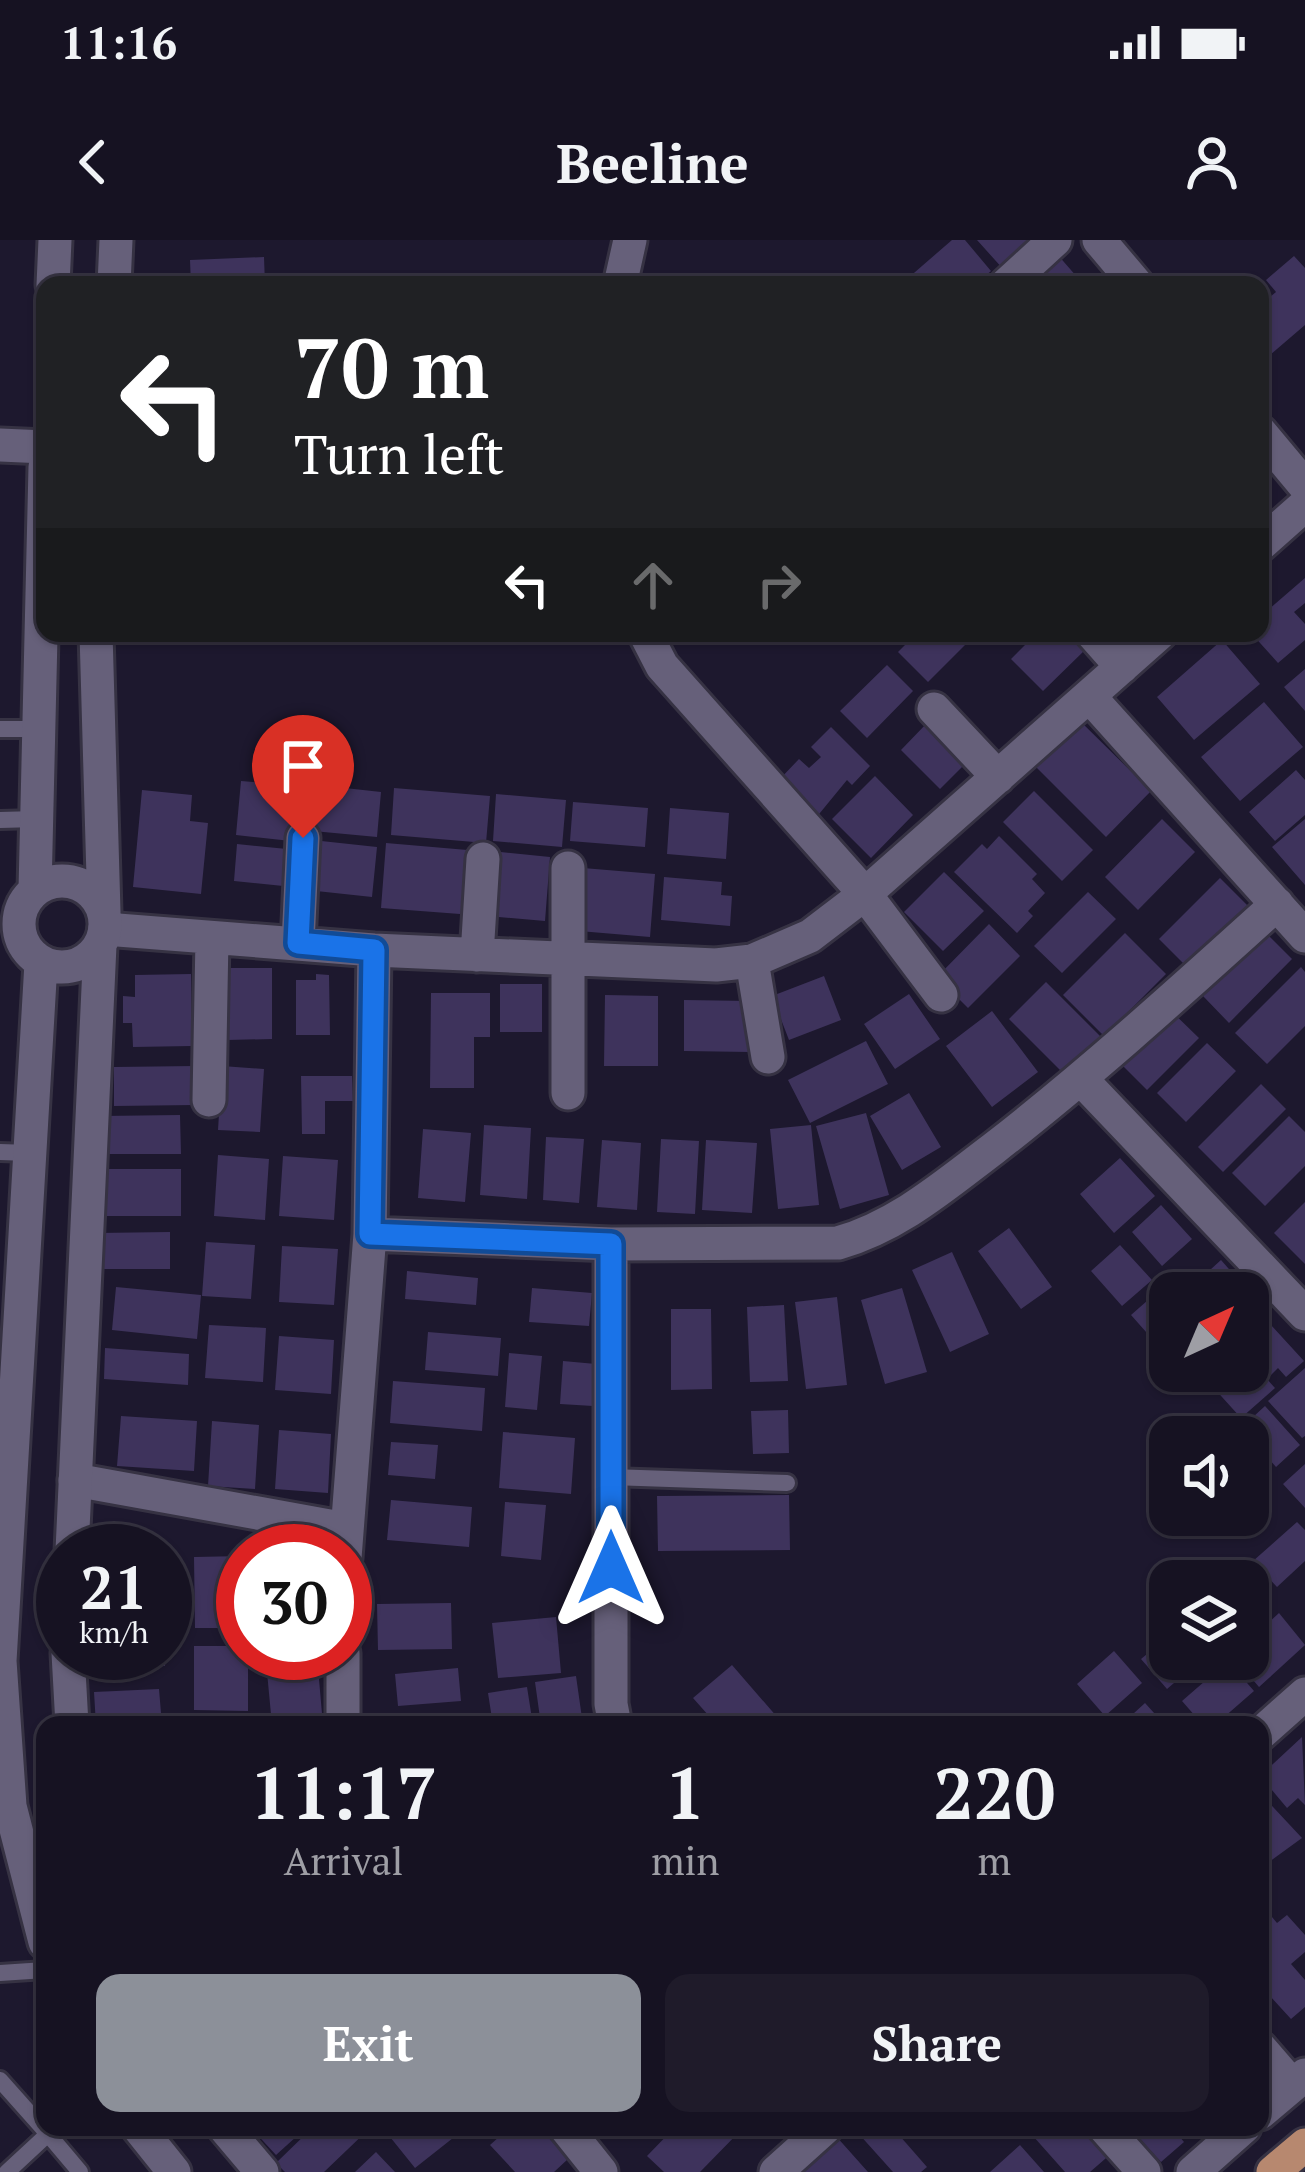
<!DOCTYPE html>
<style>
:root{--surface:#161222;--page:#1f1b2a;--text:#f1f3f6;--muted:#9e9ea5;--line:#353240;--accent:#8c9099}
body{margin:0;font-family:"PT Serif",serif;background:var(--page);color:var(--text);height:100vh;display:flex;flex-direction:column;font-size:45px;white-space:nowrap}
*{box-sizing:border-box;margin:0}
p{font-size:39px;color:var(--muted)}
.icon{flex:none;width:66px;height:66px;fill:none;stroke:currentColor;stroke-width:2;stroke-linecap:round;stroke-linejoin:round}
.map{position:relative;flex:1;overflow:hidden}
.panel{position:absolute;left:36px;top:1476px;width:1233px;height:420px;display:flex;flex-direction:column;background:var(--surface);border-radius:24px;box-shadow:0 3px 9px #0004,0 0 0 3px var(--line)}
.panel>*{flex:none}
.banner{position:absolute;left:36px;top:36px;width:1233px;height:366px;border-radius:24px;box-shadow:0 3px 9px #0004,0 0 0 3px var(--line);background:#202124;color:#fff;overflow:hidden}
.needle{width:78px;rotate:44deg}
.fabs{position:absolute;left:1149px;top:1032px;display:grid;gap:24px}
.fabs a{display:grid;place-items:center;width:120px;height:120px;border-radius:24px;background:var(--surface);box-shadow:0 3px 9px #0004,0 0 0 3px var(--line);font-size:60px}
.speed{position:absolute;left:36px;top:1284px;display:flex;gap:24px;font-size:60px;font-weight:700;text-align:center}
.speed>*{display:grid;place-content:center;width:156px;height:156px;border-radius:50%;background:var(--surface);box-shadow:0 3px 9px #0004,0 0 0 3px var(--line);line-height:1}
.speed small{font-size:30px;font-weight:400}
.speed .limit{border:18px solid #d22;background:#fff;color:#111}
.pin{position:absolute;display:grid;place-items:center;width:102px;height:102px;color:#fff;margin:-123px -51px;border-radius:50% 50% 50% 0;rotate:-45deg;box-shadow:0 0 12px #0007}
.pin .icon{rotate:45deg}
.me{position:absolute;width:132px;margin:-66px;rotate:0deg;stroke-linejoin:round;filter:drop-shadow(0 0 9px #0008)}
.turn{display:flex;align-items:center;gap:42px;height:252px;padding:0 60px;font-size:54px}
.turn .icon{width:156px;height:156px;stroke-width:2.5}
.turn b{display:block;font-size:84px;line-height:102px}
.lanes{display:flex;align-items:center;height:114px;padding:0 60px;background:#0003;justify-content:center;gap:60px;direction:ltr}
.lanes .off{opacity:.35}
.eta{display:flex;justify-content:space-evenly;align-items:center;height:204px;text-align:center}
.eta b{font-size:72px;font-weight:700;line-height:84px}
.action{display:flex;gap:24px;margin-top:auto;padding:24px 60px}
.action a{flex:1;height:138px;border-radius:24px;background:var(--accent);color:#fff;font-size:48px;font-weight:700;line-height:138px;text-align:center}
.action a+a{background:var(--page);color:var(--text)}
.status{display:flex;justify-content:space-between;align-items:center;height:84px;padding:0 60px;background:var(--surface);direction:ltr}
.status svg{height:33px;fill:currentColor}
header{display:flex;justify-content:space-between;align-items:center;height:156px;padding:0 60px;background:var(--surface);font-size:54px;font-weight:700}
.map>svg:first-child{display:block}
.building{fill:#3e335c}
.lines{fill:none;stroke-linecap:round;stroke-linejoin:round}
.service-casing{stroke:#363243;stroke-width:22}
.minor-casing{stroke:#363243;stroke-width:39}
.secondary-casing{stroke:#363243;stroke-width:39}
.primary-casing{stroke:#363243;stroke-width:39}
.service{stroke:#66607a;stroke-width:16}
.minor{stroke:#66607a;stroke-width:33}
.secondary{stroke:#66607a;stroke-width:33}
.primary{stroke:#b7886f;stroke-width:33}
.route-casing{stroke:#114b97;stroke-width:30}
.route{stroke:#1a73e8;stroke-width:21}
</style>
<div class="status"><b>11:16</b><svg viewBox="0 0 49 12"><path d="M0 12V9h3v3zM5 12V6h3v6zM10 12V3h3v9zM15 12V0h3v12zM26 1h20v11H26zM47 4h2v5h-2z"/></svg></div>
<header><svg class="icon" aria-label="back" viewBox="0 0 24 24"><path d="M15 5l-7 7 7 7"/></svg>Beeline<svg class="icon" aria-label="person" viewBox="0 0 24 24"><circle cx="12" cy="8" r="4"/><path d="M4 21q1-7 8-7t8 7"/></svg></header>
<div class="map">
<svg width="1305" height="1932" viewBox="0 0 1305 1932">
<rect width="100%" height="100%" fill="#1d182e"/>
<path class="building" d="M952,0H965L991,31L975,45H912L907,39Z
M977,0H1038L1004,30Z
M1057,14L1084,45H1020Z
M1294,16L1305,28V85L1262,122L1260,65L1276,52L1266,40Z
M264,17L265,45H191L190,20Z
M1305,338V363L1294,372L1305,384V400L1278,423L1251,393H1260V377Z
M917,393H969L973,397L928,442L898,412Z
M1037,393H1069L1086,409L1043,451L1011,419Z
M1222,400L1260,444L1194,500L1157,457Z
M887,425L913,451L867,498L840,471Z
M1305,429V471L1284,447Z
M1264,462L1303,507L1240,561L1201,517Z
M1079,480L1151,551L1106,597L1034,525Z
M927,483L966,523L940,549L901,510Z
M831,487L870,526L852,545L847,540L815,579L777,542L799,519L809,528L821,517L811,507Z
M1296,530L1305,540V575L1275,601L1249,572Z
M875,536L913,575L871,618L832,579Z
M241,541L296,546L291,601L236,595Z
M318,545L381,552L377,597L313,591Z
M394,548L490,556L486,603L391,595Z
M142,550L192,555L190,581L208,583L201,654L133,647Z
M1034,551L1093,610L1062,641L1003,582Z
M496,554L566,560L562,607L493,601Z
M573,562L648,568L645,607L570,601Z
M670,568L729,573L726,619L667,614Z
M1162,579L1195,612L1138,670L1105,637Z
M1305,579V645L1272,607Z
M999,596L1037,634L1032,639L1045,653L1028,671L1033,676L1017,693L954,632L982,604L987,609Z
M312,600L377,607L372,657L307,650Z
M386,603L479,611L473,675L381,668Z
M237,604L297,610L293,647L234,641Z
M491,611L550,617L545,681L487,676Z
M583,628L655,634L650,697L579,691Z
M944,632L984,671L943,711L904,672Z
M664,637L722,642L721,655L732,656L730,686L661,680Z
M1220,638L1248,666L1187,727L1159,699Z
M1088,652L1116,679L1062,733L1034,706Z
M989,684L1020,716L968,768L937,737Z
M1125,693L1166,734L1104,796L1063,755Z
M1266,693L1292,719L1229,783L1203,756Z
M1301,727L1305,732V786L1267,824L1235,793Z
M226,728H272V799L227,800Z
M191,734L192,806L133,807L132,783H123V756L135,757V735Z
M316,734L329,735L330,795H296V740H316Z
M824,736L841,780L789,800L772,756Z
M1046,742L1101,797L1064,834L1009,779Z
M500,744H542V792H500Z
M431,753H490V797H474V848H430Z
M909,754L940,799L895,829L864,784Z
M605,755L658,756V826H604Z
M684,760L750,761V812L684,811Z
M1165,765L1199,798L1147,850L1114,817Z
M992,771L1038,832L992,867L946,806Z
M866,801L888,844L810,883L788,840Z
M1207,803L1236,831L1186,882L1157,853Z
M195,826V865L114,866V827Z
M222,826L264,829L260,892L218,890Z
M301,836H352L353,861H325V894H302Z
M1261,844L1286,869L1223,932L1198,907Z
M909,853L941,907L902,930L870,876Z
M866,873L889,955L840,969L816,886Z
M180,875L181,914H101V876Z
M1289,876L1305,892V926L1265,966L1232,933Z
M484,885L531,888L527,959L480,955Z
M811,885L819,965L778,969L770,889Z
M423,889L471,893L465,962L418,958Z
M546,897L584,899L579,963L543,960Z
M661,899L699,901L695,974L657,972Z
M602,900L641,903L637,970L597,967Z
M706,900L757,903L752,973L702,970Z
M218,915L269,919L265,980L214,976Z
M283,916L338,920L334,980L279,976Z
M1120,918L1155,956L1114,993L1080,954Z
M105,929H181V976H105Z
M1305,962V1024L1274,993Z
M1161,965L1192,999L1162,1026L1132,992Z
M1009,988L1052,1047L1021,1069L978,1011Z
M170,992V1029H98L97,993Z
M206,1002L255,1005L251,1059L202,1056Z
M1120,1005L1152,1040L1122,1066L1091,1031Z
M282,1006L338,1009L334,1065L279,1062Z
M952,1012L989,1094L950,1112L912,1030Z
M1221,1020L1250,1053H1193L1189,1049Z
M407,1031L478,1038L476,1065L405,1059Z
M116,1047L201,1055L197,1099L112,1090Z
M532,1048L592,1053L589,1086L529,1082Z
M902,1048L927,1132L885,1144L861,1060Z
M1156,1053L1170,1068V1119L1131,1075Z
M837,1057L847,1145L806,1149L795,1062Z
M784,1065L788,1141L750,1142L747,1067Z
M671,1069H711L712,1149L671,1150Z
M209,1085L266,1088L263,1142L205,1138Z
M1271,1085L1304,1121L1286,1137L1278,1128L1267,1139L1275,1148L1241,1178L1203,1136L1208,1131H1248V1106Z
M428,1092L501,1098L498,1136L425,1130Z
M279,1096L334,1100L331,1154L275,1150Z
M105,1108L189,1114L188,1145L104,1139Z
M509,1113L542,1116L537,1170L505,1167Z
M563,1121L596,1124L593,1166L560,1164Z
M1305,1128V1196L1302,1198L1268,1161Z
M393,1141L485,1148L482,1191L390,1183Z
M1265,1166L1300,1205L1276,1227L1241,1188Z
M788,1170L789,1213L753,1214L751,1171Z
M121,1176L197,1181L194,1231L117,1226Z
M212,1181L259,1185L255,1249L208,1246Z
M279,1190L331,1194L328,1253L275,1249Z
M503,1192L575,1198L571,1254L499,1248Z
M391,1202L438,1205L435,1239L388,1235Z
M1305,1224V1268L1283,1244Z
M789,1255L790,1310L658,1311L657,1256Z
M391,1260L472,1267L469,1307L387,1300Z
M505,1262L546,1265L541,1320L501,1316Z
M1297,1282L1305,1290V1321L1277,1347L1253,1321Z
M243,1316V1388H195L194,1317Z
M1242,1332L1269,1361L1248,1380V1341H1231Z
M451,1363L452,1409L378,1410L377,1364Z
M1279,1373L1305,1405L1259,1447L1235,1419H1248V1401Z
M556,1377L561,1433L498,1438L492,1383Z
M1170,1395V1419H1202L1167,1449L1141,1419Z
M194,1406H243V1413H248V1471L194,1470Z
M1114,1411L1142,1443L1105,1476L1077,1444Z
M95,1413H165V1426L96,1428Z
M1228,1421L1254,1451L1215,1485H1203L1182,1461Z
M732,1425L784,1485H717L693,1458Z
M318,1428L323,1485H272L267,1432Z
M458,1428L461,1461L398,1466L395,1434Z
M576,1436L583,1485H541L535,1442Z
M527,1447L533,1485H493L488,1453Z
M159,1449L162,1485H96L94,1452Z
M1145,1463L1165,1485H1121Z
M1302,1497L1305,1565L1298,1558L1287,1568L1260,1536Z
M1260,1553L1302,1598L1269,1622L1260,1612Z
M1287,1675L1305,1695V1712L1291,1724L1305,1740V1767L1291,1779L1260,1745V1688L1272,1677L1277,1683Z
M250,1887H307L276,1915Z
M313,1887H371L324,1932H285L276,1923Z
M382,1887H444L453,1898L415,1928Z
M510,1887H539L568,1919L554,1932H515L490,1905Z
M675,1887H744L700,1932H664L647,1916Z
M864,1887H892L927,1927L921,1932H893L858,1893Z
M1044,1887H1090L1113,1912L1090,1932H1065L1033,1896Z
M1129,1887H1182L1176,1892L1184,1902L1161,1922Z
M835,1895L868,1932H804L800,1927Z
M1020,1905L1044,1932H990Z
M376,1912L395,1932H355Z"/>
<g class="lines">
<defs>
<path id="service" d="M0,489H39
M0,580L36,579
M0,912L29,913
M611,1237L787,1243
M0,1733L45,1730
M0,1840L48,1894L7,1932
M48,1894L80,1932"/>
<path id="minor" d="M1099,0L1137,45
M620,45L630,0
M1006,45L1055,0
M1260,192L1305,246
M0,205L45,207
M1260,305L1305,265
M645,393L662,426L865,654L941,755
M1092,393L1122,427
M1089,456L1305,696
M934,469L998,537
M105,689L374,710L716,725L752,721L810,696L865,654L1160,393
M298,703L303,598
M477,715L483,619
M752,721L768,817
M1082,840L1305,1074
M568,853V628
M209,860L212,698
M370,994L611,1004L838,1003C898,986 944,946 993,909C1092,832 1184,748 1277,664
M611,1004V1464L615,1485
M75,1240L346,1289
M345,1318L370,994L374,710
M343,1485V1413
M1260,1494L1305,1454
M1260,1808L1292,1845
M1260,1873L1305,1835
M565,1887L601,1932
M1104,1887L1144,1932
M776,1932L826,1887
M1193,1932L1244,1887"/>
<path id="secondary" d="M53,45L55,0
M114,45L116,0
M96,393L104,672
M19 684a43 43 0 1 1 86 0a43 43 0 1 1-86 0Z
M35,650L45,227
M41,723L0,1421L10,1566L45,1702
M72,1311L100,705
M68,1413L72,1485
M138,1887L174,1932
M224,1887L262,1932"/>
<path id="primary" d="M1273,1932L1305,1905"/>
</defs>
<use href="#service" class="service-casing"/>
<use href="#minor" class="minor-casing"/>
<use href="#secondary" class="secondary-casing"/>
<use href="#primary" class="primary-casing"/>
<use href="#service" class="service"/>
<use href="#minor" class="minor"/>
<use href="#secondary" class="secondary"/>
<use href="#primary" class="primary"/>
</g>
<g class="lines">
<defs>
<path id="route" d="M303,598L298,703L374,710L370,994L611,1004V1328"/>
</defs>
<use href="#route" class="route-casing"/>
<use href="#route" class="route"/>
</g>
</svg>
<div class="fabs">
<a><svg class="needle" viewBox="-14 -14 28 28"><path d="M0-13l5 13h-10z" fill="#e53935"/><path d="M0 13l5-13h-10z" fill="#9e9ea5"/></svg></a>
<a><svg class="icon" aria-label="sound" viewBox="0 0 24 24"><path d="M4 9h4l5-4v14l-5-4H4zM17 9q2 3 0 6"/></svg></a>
<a><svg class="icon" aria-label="layers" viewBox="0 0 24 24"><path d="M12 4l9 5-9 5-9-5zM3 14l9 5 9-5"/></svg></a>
</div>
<div class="speed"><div>21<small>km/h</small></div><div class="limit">30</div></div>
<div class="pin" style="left:303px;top:598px;background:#d93025"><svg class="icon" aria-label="arrive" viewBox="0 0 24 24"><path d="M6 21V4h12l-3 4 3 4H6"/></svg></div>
<svg class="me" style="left:611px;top:1328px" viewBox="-20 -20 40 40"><path d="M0-17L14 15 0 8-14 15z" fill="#1a73e8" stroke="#fff" stroke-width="4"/></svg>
<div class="banner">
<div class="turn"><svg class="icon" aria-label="left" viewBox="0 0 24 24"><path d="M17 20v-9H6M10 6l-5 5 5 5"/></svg><div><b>70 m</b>Turn left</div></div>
<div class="lanes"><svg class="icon" aria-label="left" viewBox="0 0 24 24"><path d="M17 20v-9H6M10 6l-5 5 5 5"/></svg><svg class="icon off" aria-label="ahead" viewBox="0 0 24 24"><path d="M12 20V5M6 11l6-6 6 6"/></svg><svg class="icon off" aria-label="right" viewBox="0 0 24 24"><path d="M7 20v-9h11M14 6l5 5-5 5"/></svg></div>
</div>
<section class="panel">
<div class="eta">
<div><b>11:17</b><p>Arrival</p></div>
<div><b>1</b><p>min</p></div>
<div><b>220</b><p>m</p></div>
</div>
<div class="action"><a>Exit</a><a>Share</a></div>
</section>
</div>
